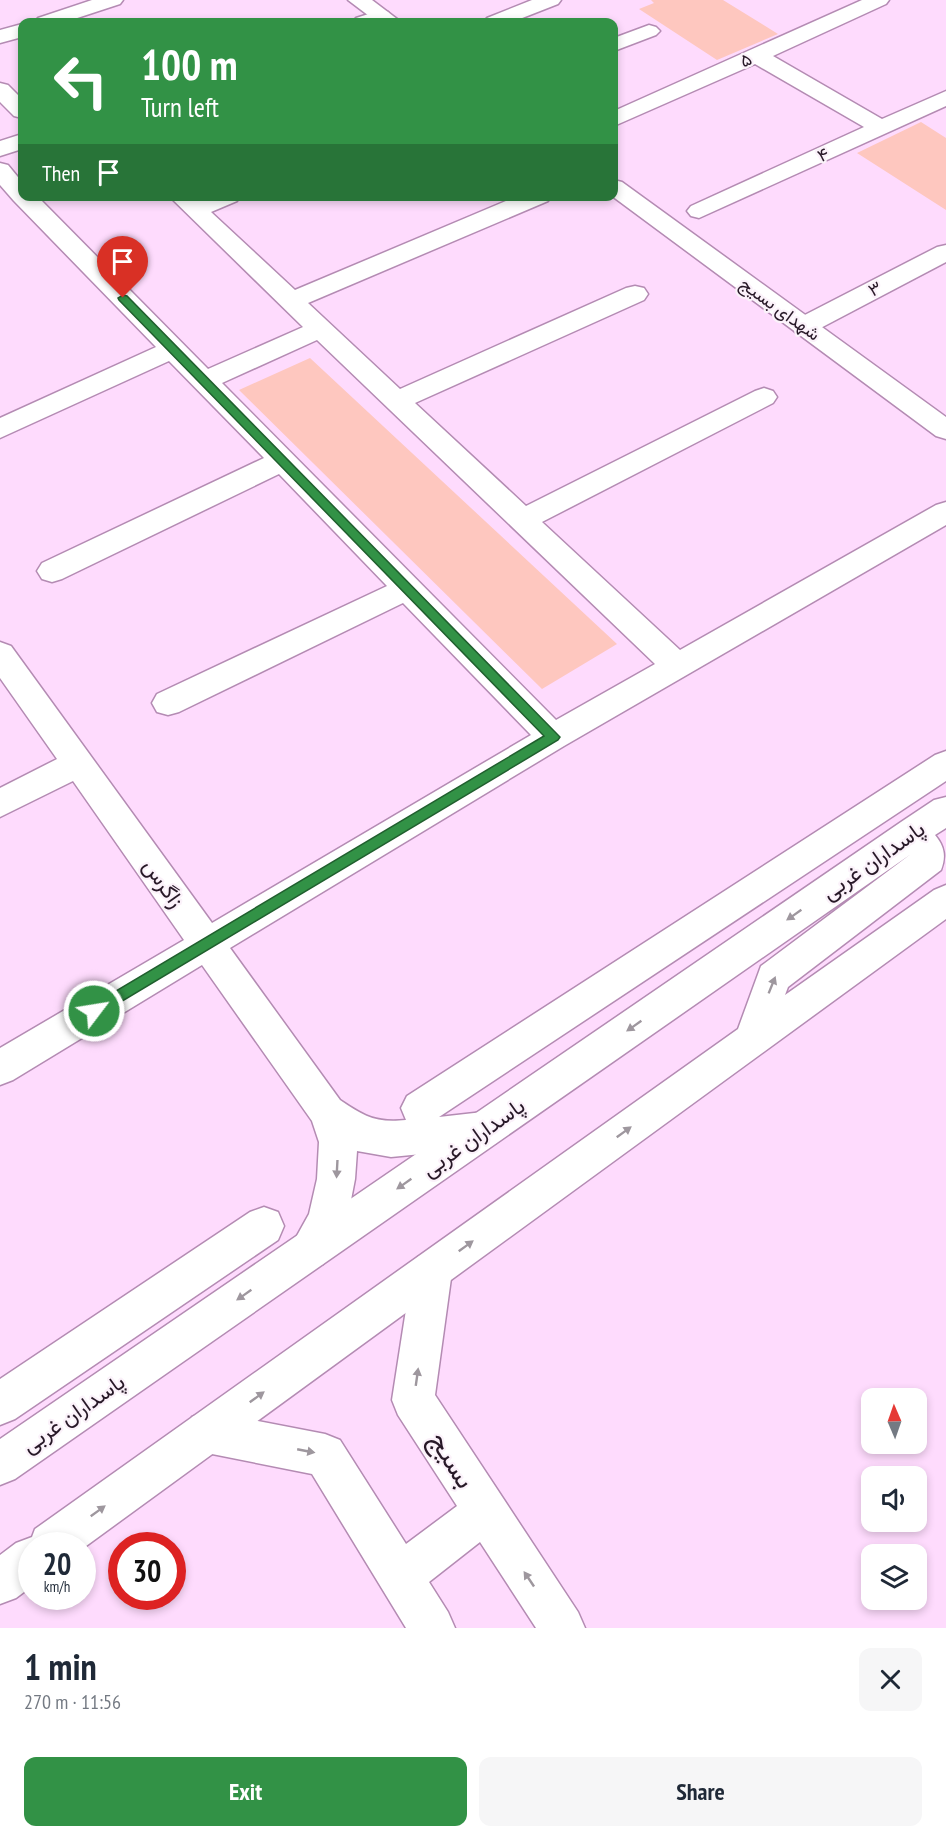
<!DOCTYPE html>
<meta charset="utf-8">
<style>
:root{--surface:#fff;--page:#f6f6f7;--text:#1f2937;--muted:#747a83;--accent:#329246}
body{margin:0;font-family:"PT Sans Narrow",Vazirmatn,sans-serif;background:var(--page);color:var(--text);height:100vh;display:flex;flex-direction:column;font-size:22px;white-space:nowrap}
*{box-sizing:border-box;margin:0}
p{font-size:20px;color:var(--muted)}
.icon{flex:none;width:33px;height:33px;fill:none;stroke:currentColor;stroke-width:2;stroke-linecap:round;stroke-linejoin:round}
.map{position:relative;height:1628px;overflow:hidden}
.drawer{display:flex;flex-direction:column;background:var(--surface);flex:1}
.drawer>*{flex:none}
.hud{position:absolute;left:18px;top:18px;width:600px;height:183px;border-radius:12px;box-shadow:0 3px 9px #0003;background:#329246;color:#fff;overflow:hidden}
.needle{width:39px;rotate:358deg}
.buttons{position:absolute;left:861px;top:1388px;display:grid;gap:12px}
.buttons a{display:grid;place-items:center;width:66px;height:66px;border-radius:12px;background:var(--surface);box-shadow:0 3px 9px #0003;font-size:30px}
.speed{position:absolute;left:18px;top:1532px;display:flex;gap:12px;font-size:30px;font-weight:700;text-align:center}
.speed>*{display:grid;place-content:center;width:78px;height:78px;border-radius:50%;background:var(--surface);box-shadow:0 3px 9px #0003;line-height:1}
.speed small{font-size:15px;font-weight:400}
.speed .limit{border:9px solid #d22;background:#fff;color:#111}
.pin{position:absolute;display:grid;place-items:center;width:51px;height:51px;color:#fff;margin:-62px -26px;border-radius:50% 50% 50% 0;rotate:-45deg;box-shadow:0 0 6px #0007}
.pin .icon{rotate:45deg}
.me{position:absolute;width:66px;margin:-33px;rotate:59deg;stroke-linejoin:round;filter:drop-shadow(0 0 4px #0008)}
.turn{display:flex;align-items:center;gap:21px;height:126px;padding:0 24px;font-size:27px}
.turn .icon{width:78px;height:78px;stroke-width:2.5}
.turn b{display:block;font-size:42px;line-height:51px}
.then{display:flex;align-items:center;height:57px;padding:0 24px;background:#0003;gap:12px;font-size:22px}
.round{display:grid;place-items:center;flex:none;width:63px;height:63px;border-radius:12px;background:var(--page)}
.overview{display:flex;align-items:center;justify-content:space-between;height:102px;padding:0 24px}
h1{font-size:36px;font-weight:700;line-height:45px}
.action{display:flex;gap:12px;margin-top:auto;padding:12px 24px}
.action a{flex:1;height:69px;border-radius:12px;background:var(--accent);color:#fff;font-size:24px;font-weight:700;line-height:69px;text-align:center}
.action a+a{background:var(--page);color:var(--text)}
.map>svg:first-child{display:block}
.green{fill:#fec7bf}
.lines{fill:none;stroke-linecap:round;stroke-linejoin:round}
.minor-casing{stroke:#b48bb3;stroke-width:3}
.tertiary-casing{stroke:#b48bb3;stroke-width:3}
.secondary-casing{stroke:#b48bb3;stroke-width:3}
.minor{fill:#fff;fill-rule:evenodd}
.tertiary{fill:#fff;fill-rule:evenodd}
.secondary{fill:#fff;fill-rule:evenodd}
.oneway{fill:#9e979e}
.route{fill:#329246;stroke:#205f2e;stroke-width:1.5}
.labels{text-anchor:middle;stroke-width:4.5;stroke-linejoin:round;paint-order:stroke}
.far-street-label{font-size:18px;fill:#271827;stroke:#fbf2fa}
.street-label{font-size:22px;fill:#271827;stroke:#fbf2fa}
.near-street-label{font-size:27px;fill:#271827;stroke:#fbf2fa}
</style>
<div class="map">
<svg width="946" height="1628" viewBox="0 0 946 1628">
<rect width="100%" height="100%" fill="#fedbfd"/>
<path class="green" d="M651,0H723L778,34L717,60L639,9L654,3Z
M921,122L946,138V210L857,153Z
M310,358L617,644L542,689L239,390Z"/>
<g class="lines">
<defs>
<path id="minor" d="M92,0H123L120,4L65,22H34L38,18Z
M532,0H561L558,4L512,22H483L487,18Z
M862,0H889L886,4L773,56L882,119L946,91V106L699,218L691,216L687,211L691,206L864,127L755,64L614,126V111Z
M381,10L388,12L391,16L388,20L352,22L356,18Z
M22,24V37L0,43V30Z
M649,25L656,27L660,31L656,35L614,51V38Z
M0,83L8,85L22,99V118L14,116L0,102Z
M22,134V149L0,156V141Z
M0,163L8,165L22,182V196H37L208,369L303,327L169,196H194L198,200L207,196H240L237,201L211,212L295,290L518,196H551L548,201L308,303L400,389L626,288L635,286L644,288L648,294L644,300L415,403L526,506L755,391L764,388L773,391L777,397L773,403L542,522L680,650L936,505L946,502V525L564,746L230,948L340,1100C365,1117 376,1123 406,1120L401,1108L407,1096L935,755L946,751V781L439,1117L483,1112L496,1117L502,1130L496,1143L483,1148L391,1157L357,1151L355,1179L347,1221L323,1264L309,1269L295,1264L289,1250L309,1214L317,1179L319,1142L312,1121L202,965L13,1080L0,1085V1048L184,940L73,781L0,817V788L57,759L0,678V642L11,646L212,923L531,735L403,603L179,712L168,715L157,712L152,703L157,694L387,586L279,474L62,579L52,582L42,579L37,571L42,563L264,458L169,361L0,438V418L156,347L14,201L0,185ZM317,340L655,664L556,720L222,383Z
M946,245V262L813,332L804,334L795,332L791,326L795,320L937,247Z
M264,1207L278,1212L284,1226L278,1240L15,1419L0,1425V1379L250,1212Z"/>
<path id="tertiary" d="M348,0H372L401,22H377Z
M614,180L622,182L946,417V439L936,436L612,196Z
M432,1251L446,1257L452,1271L435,1395L578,1612L585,1628H536L480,1542L429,1582L448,1612L455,1628H406L312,1474L207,1453L192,1447L186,1432L192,1417L207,1411L325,1434L340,1440L406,1544L457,1506L398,1415L392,1400L412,1271L418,1257Z"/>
<path id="secondary" d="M946,797V828L935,835C945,847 946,857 941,870L788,987L785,995L934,890L946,885V919L82,1549V1545H32V1586L16,1598L0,1604V1555L16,1543L32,1537L35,1529L738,1029L761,966L911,854L15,1479L0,1485V1439L901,822L934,800Z"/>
</defs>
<use href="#minor" class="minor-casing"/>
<use href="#tertiary" class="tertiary-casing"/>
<use href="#secondary" class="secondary-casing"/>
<use href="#minor" class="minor"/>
<use href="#tertiary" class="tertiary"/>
<use href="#secondary" class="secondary"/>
</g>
<defs><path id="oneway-solid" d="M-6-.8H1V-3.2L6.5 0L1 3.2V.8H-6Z" transform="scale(1.5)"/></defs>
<g class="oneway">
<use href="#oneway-solid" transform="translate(794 915) rotate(145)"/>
<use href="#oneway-solid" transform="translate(772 985) rotate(-68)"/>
<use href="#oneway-solid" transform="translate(634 1026) rotate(145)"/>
<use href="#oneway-solid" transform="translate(624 1132) rotate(-36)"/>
<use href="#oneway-solid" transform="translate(337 1169) rotate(93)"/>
<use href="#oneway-solid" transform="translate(404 1184) rotate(145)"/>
<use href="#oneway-solid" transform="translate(466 1246) rotate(-36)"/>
<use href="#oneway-solid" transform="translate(244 1295) rotate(145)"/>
<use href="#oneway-solid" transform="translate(417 1377) rotate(-82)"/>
<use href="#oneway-solid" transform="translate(257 1397) rotate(-36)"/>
<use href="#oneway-solid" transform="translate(306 1451) rotate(11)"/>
<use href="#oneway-solid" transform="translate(98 1511) rotate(-36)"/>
<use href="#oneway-solid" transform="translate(529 1579) rotate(-124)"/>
</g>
<path class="route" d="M123,295L127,296L560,737L558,740L94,1018L89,1016L86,1011L89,1007L544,736L119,300L118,298Z"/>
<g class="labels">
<g class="far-street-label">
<text transform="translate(746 60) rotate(-24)" y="6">۵</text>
<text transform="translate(823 155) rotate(-25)" y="6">۴</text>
<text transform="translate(875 289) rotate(-28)" y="6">۳</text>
<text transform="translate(780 309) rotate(36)" y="6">شهدای بسیج</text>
</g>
<g class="street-label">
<text transform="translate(873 860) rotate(-35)" y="8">پاسداران غربی</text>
<text transform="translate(164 883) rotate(55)" y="8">زاگرس</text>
<text transform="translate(473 1137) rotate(-35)" y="8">پاسداران غربی</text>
<text transform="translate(73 1413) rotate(-35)" y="8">پاسداران غربی</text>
</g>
<g class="near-street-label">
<text transform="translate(452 1460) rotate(58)" y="9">بسیج</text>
</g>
</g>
</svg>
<div class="buttons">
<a><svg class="needle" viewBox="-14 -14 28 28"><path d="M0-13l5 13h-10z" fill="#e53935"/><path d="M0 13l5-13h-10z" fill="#747a83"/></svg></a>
<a><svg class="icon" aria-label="sound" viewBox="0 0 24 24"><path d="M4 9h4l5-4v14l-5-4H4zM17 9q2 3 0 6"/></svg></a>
<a><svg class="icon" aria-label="layers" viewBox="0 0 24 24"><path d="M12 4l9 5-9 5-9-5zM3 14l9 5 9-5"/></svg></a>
</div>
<div class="speed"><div>20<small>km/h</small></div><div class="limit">30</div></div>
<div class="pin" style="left:123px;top:298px;background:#d93025"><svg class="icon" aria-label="arrive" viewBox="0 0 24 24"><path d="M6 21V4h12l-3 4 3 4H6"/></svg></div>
<svg class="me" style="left:94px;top:1011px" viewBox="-20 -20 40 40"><circle r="17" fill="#329246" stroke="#fff" stroke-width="3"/><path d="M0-11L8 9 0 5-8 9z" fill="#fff"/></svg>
<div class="hud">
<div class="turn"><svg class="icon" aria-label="left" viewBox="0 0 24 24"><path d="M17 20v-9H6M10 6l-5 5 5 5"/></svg><div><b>100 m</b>Turn left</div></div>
<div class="then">Then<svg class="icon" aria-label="arrive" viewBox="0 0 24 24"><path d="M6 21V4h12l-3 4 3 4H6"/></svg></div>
</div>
</div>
<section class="drawer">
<div class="overview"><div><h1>1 min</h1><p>270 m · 11:56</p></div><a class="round"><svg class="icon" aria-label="close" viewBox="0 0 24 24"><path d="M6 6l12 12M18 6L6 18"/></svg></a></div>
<div class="action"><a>Exit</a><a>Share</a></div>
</section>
